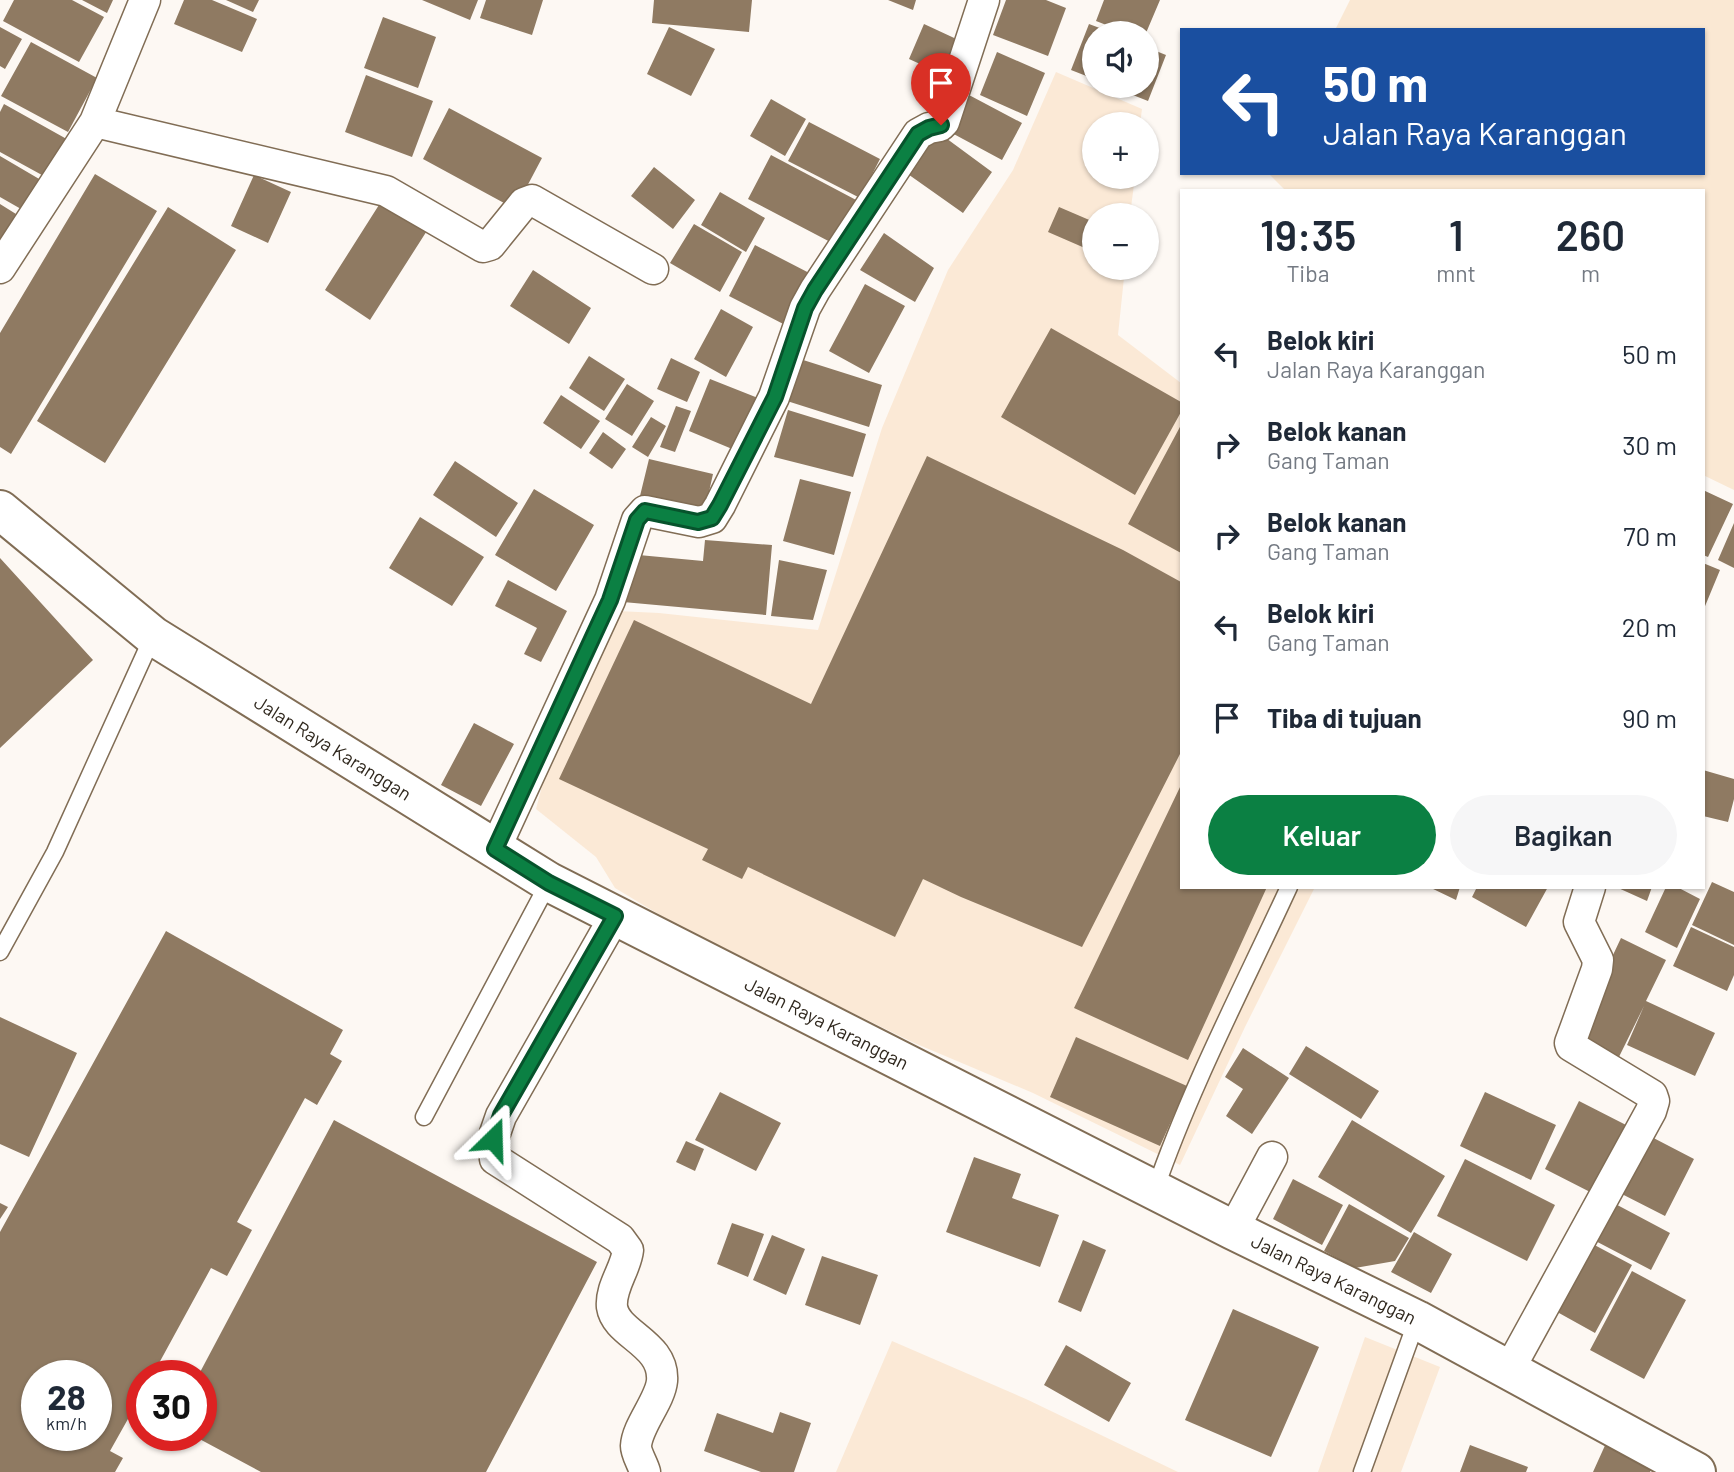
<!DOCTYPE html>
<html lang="id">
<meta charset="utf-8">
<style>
:root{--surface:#fff;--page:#f6f6f7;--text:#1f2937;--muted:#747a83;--accent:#0b8043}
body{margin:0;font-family:Barlow,sans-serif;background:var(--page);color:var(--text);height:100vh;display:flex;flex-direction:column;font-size:26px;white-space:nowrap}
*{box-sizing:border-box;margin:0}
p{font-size:23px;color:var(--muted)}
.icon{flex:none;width:38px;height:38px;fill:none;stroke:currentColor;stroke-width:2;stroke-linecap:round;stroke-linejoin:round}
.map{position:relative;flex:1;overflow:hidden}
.side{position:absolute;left:1180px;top:189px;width:525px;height:700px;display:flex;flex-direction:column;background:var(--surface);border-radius:0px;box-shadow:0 2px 5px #0004}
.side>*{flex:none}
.hud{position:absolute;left:1180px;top:28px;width:525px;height:147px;border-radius:0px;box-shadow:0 2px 5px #0004;background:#1a4fa0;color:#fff;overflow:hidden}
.controls{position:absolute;left:1082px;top:21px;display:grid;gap:14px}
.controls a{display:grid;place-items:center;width:77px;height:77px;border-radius:50%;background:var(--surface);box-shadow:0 2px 5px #0004;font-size:35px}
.speed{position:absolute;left:21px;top:1360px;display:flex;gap:14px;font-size:35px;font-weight:700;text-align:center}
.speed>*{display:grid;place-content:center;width:91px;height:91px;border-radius:50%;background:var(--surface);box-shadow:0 2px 5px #0004;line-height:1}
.speed small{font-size:18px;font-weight:400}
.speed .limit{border:10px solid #d22;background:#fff;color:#111}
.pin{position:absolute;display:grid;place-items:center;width:60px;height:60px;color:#fff;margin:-72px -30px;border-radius:50% 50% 50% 0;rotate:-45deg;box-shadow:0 0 7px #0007}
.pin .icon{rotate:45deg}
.me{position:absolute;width:77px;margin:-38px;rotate:22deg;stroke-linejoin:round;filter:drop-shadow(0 0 5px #0008)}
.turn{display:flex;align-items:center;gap:24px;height:147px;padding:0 28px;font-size:32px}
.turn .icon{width:91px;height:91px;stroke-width:2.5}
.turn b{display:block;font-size:49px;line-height:60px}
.eta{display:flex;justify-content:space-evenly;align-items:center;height:119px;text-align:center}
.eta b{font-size:42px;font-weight:600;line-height:49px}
.button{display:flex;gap:14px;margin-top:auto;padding:14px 28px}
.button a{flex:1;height:80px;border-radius:42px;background:var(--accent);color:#fff;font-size:28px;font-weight:600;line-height:80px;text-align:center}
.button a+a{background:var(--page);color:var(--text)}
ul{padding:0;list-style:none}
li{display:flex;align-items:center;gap:21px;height:91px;padding:0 28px}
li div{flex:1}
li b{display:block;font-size:26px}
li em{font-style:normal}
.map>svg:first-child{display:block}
.built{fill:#fbe9d6}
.green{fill:#fae8d3}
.building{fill:#8f7a62;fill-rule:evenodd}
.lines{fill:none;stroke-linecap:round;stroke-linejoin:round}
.service-casing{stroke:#816d55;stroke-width:19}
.minor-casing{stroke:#816d55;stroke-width:33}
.tertiary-casing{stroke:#816d55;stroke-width:42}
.service{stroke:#fff;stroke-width:16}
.minor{stroke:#fff;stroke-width:30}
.tertiary{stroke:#fff;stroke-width:38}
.route-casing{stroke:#07532c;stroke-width:18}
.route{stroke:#0b8043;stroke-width:12}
.labels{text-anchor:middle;stroke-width:6;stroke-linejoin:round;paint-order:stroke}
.street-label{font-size:19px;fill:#30281e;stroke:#fff}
</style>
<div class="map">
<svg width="1734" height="1472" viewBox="0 0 1734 1472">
<rect width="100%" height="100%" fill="#fdf8f3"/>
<path class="built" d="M1056,72L1142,109L1140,124H1094V177H1135L1130,215H1094V268H1125L1118,335L1181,383V887H1315L1245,1027L1180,1165L1033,1093L912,1042L695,936L615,888L596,857L536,809L545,775L617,611L659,613L818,630L882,428L948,270L1013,170Z
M1365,1337L1440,1367L1401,1472H1318Z
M892,1341L1026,1399L1178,1472H836Z"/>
<path class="green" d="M1350,0H1734V490L1703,475V191H1286L1268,173H1703V30H1335Z"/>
<path class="building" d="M14,0H72L104,17L79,62L3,21Z
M82,0H113L107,13Z
M184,0H212L257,19L242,52L174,24Z
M226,0H259L253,12Z
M422,0H478L470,20Z
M486,0H543L532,35L480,18Z
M654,0H752L749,32L652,23Z
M888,0H916L913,10Z
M1006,0H1046L1066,8L1048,56L993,35Z
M1104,0H1160L1146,33H1127L1096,21Z
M383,17L436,37L418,88L364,68Z
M924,24L965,43L949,77L909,59Z
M1089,24L1113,33H1094V79L1071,70Z
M0,27L22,39L5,69L0,66Z
M669,27L715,49L691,96L647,74Z
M31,42L97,78L68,132L1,96Z
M1146,47L1166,55L1148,101L1110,86H1146Z
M997,52L1045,73L1027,116L980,95Z
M366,75L433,101L412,157L345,132Z
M969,95L1022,123L1002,160L950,132Z
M771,99L806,119L785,156L750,136Z
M4,104L72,142L51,180L0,152V112Z
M449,108L542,158L515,209L423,159Z
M809,122L880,159L860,198L788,161Z
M935,130L992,172L963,213L905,172Z
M771,155L858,201L836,245L748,199Z
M0,156L46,183L28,213L0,197Z
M654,167L695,200L673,229L631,196Z
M95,174L157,211L11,454L0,447V333Z
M254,175L291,192L268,243L231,226Z
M720,192L765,218L746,252L701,225Z
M384,197L430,226L370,320L325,290Z
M0,204L16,214L0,241Z
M168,207L236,250L105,463L37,421Z
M1059,207L1094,222V252L1048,232Z
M694,224L742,252L720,292L670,263Z
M884,233L934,268L915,302L860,270Z
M755,245L817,277L791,328L729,296Z
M533,270L591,308L569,344L510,306Z
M865,284L905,306L869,373L829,351Z
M721,309L753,327L726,377L694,359Z
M1051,328L1181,402V412L1135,495L1001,417Z
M589,356L625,379L604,411L569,388Z
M671,358L700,372L687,402L657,389Z
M800,359L882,385L869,427L787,401Z
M710,379L758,398L737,451L689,431Z
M627,384L654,401L632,436L605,419Z
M561,395L600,421L581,449L543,423Z
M676,406L691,411L675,452L660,447Z
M788,410L866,434L853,477L774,457Z
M651,417L666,426L648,457L632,447Z
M1181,425V553L1128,524Z
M603,432L626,449L612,469L589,453Z
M927,456L1123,550L1181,582V752L1082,947L961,897L923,879L895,937L748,867L742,879L702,860L708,849L559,779L634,620L811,704Z
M649,459L713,474L704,514L639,500Z
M455,461L518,503L496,537L433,495Z
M800,479L851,492L834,555L783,541Z
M534,489L594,525L556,591L495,555Z
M1703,490L1733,504L1708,557L1703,555Z
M420,517L484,557L452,606L389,568Z
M1734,523V568L1718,560Z
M705,540L772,545L766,615L623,602L628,554L703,561Z
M0,558L93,660L0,748Z
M779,560L827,570L813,620L771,616Z
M1703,563L1720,570L1703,611Z
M508,580L567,611L541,662L524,654L537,628L495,606Z
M474,723L514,744L481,806L441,785Z
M1703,770L1734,779V799L1728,822L1703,816Z
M1181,785V887H1267L1188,1060L1074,1008Z
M1712,882L1734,892V945L1692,925Z
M1429,887H1460L1456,900Z
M1477,887H1548L1526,927L1472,897Z
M1616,887H1652L1647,901Z
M1666,887H1677L1700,899L1677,948L1645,932Z
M1691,927L1734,947V975L1727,991L1673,966Z
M166,931L343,1030L330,1054L342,1061L317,1105L305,1098L237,1222L252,1230L227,1276L211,1268L152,1376H142V1394L110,1451L123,1458L115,1472H0V1232ZM37,1376H96V1435H37Z
M1621,938L1666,960L1646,1001L1715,1033L1695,1076L1627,1045L1644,1006L1616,1063L1572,1042Z
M0,1017L77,1053L29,1157L0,1144Z
M1076,1037L1187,1086L1160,1146L1050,1097Z
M1306,1046L1379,1091L1361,1119L1289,1074Z
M1243,1048L1289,1078L1252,1134L1226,1116L1243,1089L1225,1077Z
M720,1092L781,1123L756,1171L695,1140Z
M1485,1092L1556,1125L1531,1180L1460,1146Z
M1579,1101L1628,1126L1594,1194L1545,1169Z
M334,1120L597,1262L486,1472H261L192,1435H201V1376H198Z
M1352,1120L1445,1176L1411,1233L1318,1177Z
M1642,1132L1694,1159L1665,1216L1612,1189Z
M686,1141L704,1149L695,1171L676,1162Z
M974,1157L1021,1174L1012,1198L1059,1215L1040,1267L946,1232Z
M1465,1159L1555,1205L1527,1261L1437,1216Z
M1293,1179L1343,1205L1322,1245L1273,1219Z
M1606,1199L1670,1233L1651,1270L1586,1236Z
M0,1203L8,1207L0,1219Z
M1349,1204L1409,1238L1395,1261L1355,1268L1324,1251Z
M732,1223L764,1234L748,1277L717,1264Z
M1414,1232L1452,1254L1431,1293L1391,1272Z
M772,1235L805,1249L786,1295L753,1280Z
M1083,1240L1106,1250L1081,1312L1058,1302Z
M1587,1241L1632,1265L1595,1333L1550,1308Z
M822,1256L878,1275L860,1325L805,1305Z
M1632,1271L1686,1300L1644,1379L1590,1350Z
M1233,1309L1319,1347L1271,1457L1185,1420Z
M1066,1345L1131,1383L1109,1422L1044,1385Z
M780,1412L811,1423L794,1472H761L704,1451L717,1413L773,1433Z
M1607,1441L1654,1463L1650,1472H1593Z
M1470,1445L1528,1467L1526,1472H1460Z"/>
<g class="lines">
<defs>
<path id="service" d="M0,952L55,852L153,636
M424,1117L549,882
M1155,1190C1191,1086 1243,987 1289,887
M1362,1472L1417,1320"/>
<path id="minor" d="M95,122L386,191L483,247L490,245L524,203L532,200L653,269
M0,268L95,122L145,0
M495,849L610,600L637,520L645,511L699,522L712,518L720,505L774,397L805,308L815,290L918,134L929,128L940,126L944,122L984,0
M615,916L501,1116L493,1139L495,1159L620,1239L628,1250C626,1269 610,1287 612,1307C616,1335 665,1343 662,1381C660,1401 637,1426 636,1446C636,1454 643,1464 645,1472
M1233,1230L1272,1157
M1509,1370L1651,1111L1654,1101L1652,1095L1571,1046L1570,1043L1597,969L1598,960L1579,922L1590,887"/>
<g id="tertiary">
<path id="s1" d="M0,510L153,636L549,882L1233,1230L1417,1320L1696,1472"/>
</g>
</defs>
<use href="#service" class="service-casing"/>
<use href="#minor" class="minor-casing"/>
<use href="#tertiary" class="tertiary-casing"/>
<use href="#service" class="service"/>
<use href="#minor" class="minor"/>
<use href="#tertiary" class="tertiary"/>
</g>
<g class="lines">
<defs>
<path id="route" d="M493,1139L501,1115L615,916L549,883L495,849L610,600L637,520L645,511L698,522L712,518L720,505L775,397L805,308L815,290L918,134L929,128L941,125"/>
</defs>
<use href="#route" class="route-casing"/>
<use href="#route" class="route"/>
</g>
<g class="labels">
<g class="street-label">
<text dy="7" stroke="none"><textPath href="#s1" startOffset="410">Jalan Raya Karanggan</textPath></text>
<text dy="7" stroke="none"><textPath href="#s1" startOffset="976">Jalan Raya Karanggan</textPath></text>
<text dy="7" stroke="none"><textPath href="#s1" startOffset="1544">Jalan Raya Karanggan</textPath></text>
</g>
</g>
</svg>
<div class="controls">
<a><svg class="icon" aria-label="sound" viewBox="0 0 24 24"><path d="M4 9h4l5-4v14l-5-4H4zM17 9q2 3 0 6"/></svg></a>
<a>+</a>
<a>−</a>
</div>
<div class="speed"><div>28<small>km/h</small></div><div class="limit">30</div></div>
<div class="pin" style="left:941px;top:125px;background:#d93025"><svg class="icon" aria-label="arrive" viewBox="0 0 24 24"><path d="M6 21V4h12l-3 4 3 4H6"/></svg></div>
<svg class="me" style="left:493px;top:1139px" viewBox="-20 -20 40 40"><path d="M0-17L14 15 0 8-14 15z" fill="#0b8043" stroke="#fff" stroke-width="4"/></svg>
<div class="hud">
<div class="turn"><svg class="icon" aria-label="left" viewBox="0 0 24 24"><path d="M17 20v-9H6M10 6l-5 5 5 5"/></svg><div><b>50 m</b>Jalan Raya Karanggan</div></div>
</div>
<section class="side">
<div class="eta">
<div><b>19:35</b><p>Tiba</p></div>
<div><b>1</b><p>mnt</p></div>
<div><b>260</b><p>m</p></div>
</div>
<ul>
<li><svg class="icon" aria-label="left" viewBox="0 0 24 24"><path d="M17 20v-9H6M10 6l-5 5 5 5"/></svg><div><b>Belok kiri</b><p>Jalan Raya Karanggan</p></div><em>50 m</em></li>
<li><svg class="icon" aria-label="right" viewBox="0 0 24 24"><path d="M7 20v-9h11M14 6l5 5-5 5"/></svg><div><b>Belok kanan</b><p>Gang Taman</p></div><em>30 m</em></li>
<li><svg class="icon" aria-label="right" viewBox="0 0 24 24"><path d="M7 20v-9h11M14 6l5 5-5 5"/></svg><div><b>Belok kanan</b><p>Gang Taman</p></div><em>70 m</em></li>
<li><svg class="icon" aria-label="left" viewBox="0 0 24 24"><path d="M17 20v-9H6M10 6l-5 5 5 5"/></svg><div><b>Belok kiri</b><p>Gang Taman</p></div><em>20 m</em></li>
<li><svg class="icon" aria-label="arrive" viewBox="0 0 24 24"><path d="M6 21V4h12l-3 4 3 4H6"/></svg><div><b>Tiba di tujuan</b></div><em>90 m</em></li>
</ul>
<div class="button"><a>Keluar</a><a>Bagikan</a></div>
</section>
</div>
